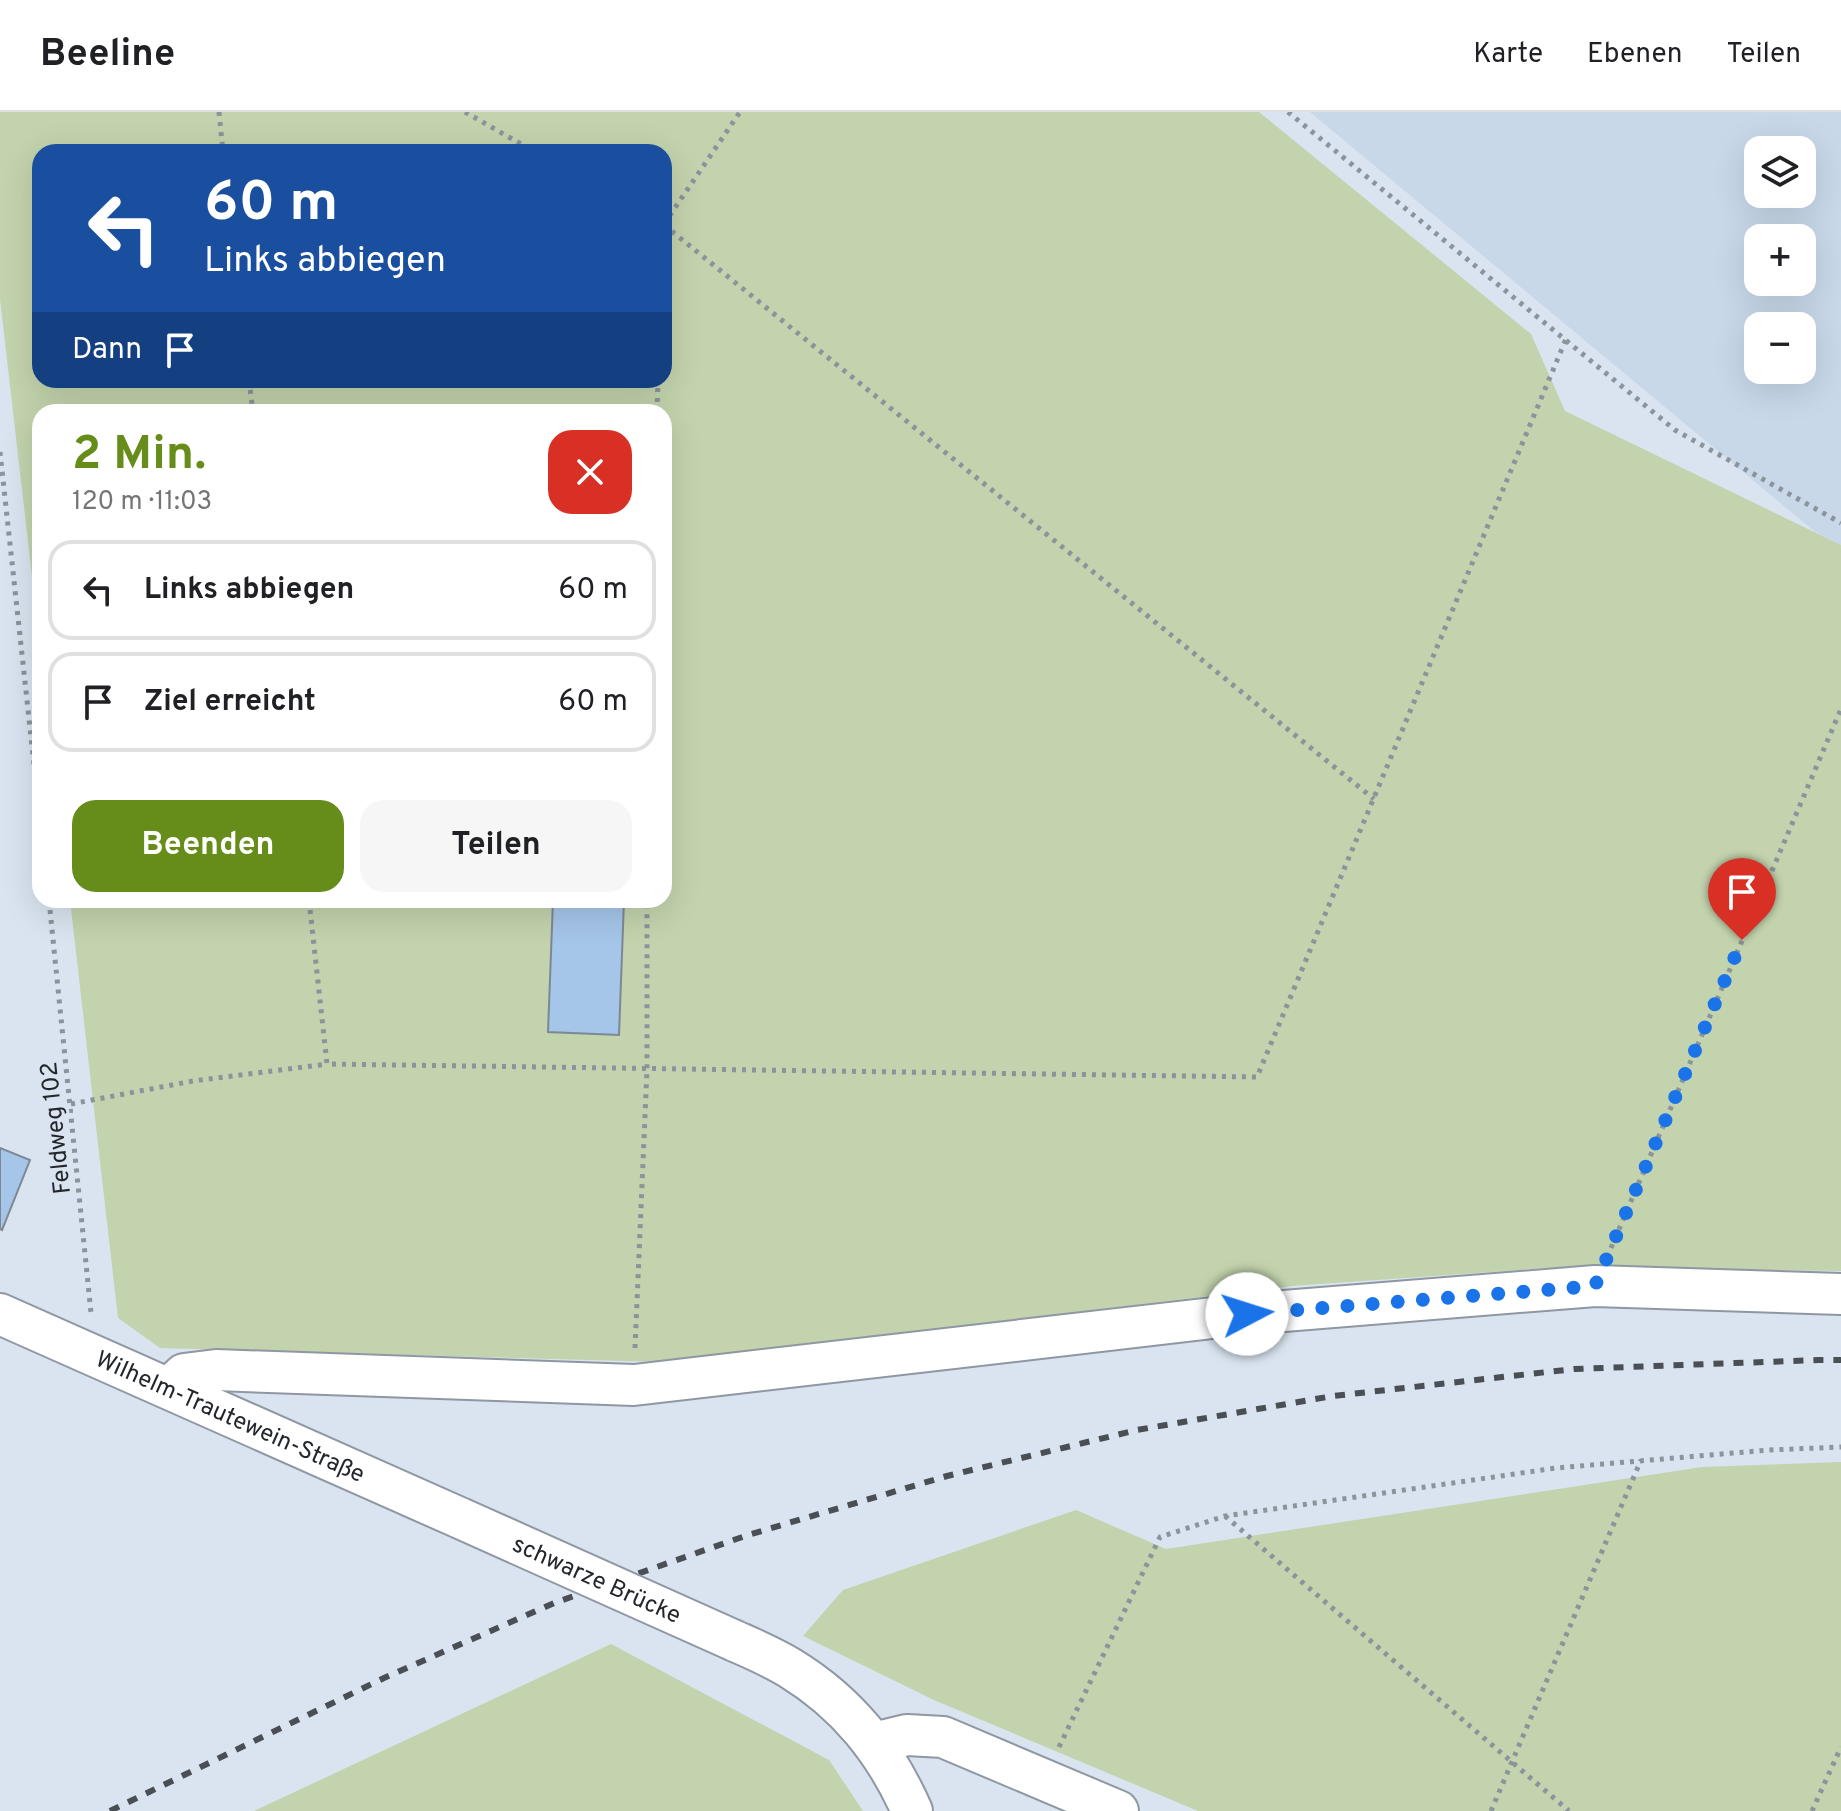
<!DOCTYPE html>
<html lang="de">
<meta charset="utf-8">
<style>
:root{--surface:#fff;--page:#f6f6f6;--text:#202124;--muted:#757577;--line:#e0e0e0;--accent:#668d1a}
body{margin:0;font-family:Overpass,sans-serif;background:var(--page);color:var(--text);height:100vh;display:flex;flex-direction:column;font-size:30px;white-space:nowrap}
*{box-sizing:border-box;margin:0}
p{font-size:26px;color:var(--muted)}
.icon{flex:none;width:44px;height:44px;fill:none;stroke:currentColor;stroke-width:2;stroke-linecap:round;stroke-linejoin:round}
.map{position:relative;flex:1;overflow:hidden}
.details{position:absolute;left:32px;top:292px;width:640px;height:504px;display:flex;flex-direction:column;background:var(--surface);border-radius:24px;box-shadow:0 8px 32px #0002}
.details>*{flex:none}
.top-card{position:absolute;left:32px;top:32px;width:640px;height:244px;border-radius:24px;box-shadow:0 8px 32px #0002;background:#1a4fa0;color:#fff;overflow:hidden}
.controls{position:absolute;left:1744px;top:24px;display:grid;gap:16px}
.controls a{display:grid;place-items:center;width:72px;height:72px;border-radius:16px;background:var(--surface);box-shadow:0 8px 32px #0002;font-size:40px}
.pin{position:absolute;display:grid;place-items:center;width:68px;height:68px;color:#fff;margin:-82px -34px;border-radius:50% 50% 50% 0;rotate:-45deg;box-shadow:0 0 8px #0007}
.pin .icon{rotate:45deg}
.me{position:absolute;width:88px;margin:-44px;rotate:85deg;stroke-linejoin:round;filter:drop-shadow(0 0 6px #0008)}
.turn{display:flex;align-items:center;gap:28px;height:168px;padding:0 40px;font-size:36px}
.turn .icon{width:104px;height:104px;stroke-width:2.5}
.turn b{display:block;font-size:56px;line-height:68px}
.then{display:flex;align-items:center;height:76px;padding:0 40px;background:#0003;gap:16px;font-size:30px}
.round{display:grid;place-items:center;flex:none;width:84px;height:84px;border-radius:24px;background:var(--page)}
.summary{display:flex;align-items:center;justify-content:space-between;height:136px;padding:0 40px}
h1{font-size:48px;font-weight:700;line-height:60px;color:var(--accent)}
.primary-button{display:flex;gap:16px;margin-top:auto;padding:16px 40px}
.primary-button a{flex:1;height:92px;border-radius:24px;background:var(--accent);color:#fff;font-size:32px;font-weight:700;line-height:92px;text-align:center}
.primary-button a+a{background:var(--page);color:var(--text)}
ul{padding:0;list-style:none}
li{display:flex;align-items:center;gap:24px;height:100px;margin:0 16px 12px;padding:0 24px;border:4px solid var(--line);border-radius:24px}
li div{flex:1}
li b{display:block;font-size:30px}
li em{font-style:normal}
header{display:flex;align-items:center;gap:48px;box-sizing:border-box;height:112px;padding:0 40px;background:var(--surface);border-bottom:2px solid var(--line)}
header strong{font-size:38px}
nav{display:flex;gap:44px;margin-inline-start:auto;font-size:28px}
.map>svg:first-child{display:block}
.built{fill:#c8d8e9;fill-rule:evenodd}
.green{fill:#c2d3ad;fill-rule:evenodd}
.building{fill:#a5c5e9;stroke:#7e8893;stroke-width:2}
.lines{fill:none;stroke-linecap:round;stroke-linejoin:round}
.minor-casing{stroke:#8e97a2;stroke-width:44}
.path{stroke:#8b939b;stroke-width:5;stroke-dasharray:4 6;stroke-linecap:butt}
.minor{stroke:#fff;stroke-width:40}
.rail{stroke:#494f54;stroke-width:6;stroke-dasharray:10 10;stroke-linecap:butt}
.minor-bridge-casing{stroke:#8e97a2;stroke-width:44;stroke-linecap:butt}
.minor-bridge{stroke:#fff;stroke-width:40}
.route{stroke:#1a73e8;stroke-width:14;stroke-dasharray:0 25.2}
.labels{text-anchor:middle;stroke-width:6;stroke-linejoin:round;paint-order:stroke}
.street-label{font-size:24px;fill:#23272b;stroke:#d9e4f0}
</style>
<header>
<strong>Beeline</strong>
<nav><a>Karte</a><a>Ebenen</a><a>Teilen</a></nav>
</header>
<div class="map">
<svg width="1841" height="1699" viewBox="0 0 1841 1699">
<rect width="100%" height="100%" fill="#d9e4f0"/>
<path class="built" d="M1310,0H1841V433L1814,419ZM1758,38H1802V82H1758ZM1758,126H1802V170H1758ZM1758,214H1802V258H1758Z"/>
<path class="green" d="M0,0H1259L1531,222L1565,299L1841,433V1159L1547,1156L1292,1174L660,1250L160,1236L118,1206L70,788H664V300H40V534L0,187ZM40,40H664V268H40Z
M1841,1350V1699H1198L934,1588L803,1524L843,1478L1076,1398L1166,1437L1702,1355Z
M611,1532L829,1648L863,1699H254Z"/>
<path class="building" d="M553,788H624L619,923L548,920Z
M0,1036L30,1048L2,1118L0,1117Z"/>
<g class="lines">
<defs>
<g id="minor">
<path id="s1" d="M0,1202L460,1406"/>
<path d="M169,1276L184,1262L216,1258L634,1273L1247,1202L1595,1174L1841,1182"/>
<path d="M735,1529C753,1537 772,1545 790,1556C847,1591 885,1638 912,1699"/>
<path d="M874,1631L907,1623L943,1625L1118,1699"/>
</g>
</defs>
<use href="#minor" class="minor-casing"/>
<path class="path" d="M219,0L223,40
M465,0L535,40
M1288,0L1675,318L1841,411
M664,112L740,0
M664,113L1374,687
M249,268L253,300
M657,300L658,268
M0,340L40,708
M49,788L91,1201
M309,788L327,952L1257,965L1566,227
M71,992L193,969L327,952
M1611,1136L1841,597
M635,1236L647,957V788
M1225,1404L1569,1699
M1059,1635L1160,1425L1225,1404L1556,1356L1769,1338L1841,1335
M1491,1699L1641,1348
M1812,1699L1841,1635"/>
<use href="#minor" class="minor"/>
<path class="rail" d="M110,1699L384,1566L554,1491L748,1423L947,1364L1137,1318L1333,1284L1574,1257L1818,1248H1841"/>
<defs>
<g id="minor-bridge">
<path id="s2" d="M460,1406L735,1529"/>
</g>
</defs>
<use href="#minor-bridge" class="minor-bridge-casing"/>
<use href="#minor-bridge" class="minor-bridge"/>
</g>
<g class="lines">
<path class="route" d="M1247,1202L1595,1174L1742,828"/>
</g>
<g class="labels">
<g class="street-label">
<text transform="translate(55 1016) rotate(-96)" y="8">Feldweg 102</text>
<text dy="8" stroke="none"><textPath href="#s1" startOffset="252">Wilhelm-Trautewein-Straße</textPath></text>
<text dy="8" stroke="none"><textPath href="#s2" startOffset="150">schwarze Brücke</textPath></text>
</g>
</g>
</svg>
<div class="controls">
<a><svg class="icon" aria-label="layers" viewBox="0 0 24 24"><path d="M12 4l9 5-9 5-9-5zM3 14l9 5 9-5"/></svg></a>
<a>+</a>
<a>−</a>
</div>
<div class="pin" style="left:1742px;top:828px;background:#d93025"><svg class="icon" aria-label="arrive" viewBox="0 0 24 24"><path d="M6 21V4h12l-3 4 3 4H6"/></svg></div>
<svg class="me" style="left:1247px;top:1202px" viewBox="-20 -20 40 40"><circle r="19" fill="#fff"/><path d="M0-13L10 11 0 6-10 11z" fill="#1a73e8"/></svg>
<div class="top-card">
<div class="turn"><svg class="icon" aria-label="left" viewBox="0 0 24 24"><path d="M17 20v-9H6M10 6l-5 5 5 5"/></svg><div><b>60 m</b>Links abbiegen</div></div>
<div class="then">Dann<svg class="icon" aria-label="arrive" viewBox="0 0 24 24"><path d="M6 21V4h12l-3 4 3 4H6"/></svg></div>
</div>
<section class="details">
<div class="summary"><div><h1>2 Min.</h1><p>120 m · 11:03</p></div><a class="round" style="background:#d93025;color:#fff"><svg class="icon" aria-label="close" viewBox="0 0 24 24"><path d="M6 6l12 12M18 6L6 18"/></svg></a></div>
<ul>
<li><svg class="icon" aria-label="left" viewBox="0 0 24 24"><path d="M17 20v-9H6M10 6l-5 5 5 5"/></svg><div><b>Links abbiegen</b></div><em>60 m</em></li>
<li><svg class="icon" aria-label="arrive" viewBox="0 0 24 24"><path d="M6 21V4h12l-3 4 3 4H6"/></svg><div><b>Ziel erreicht</b></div><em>60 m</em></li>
</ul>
<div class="primary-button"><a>Beenden</a><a>Teilen</a></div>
</section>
</div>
